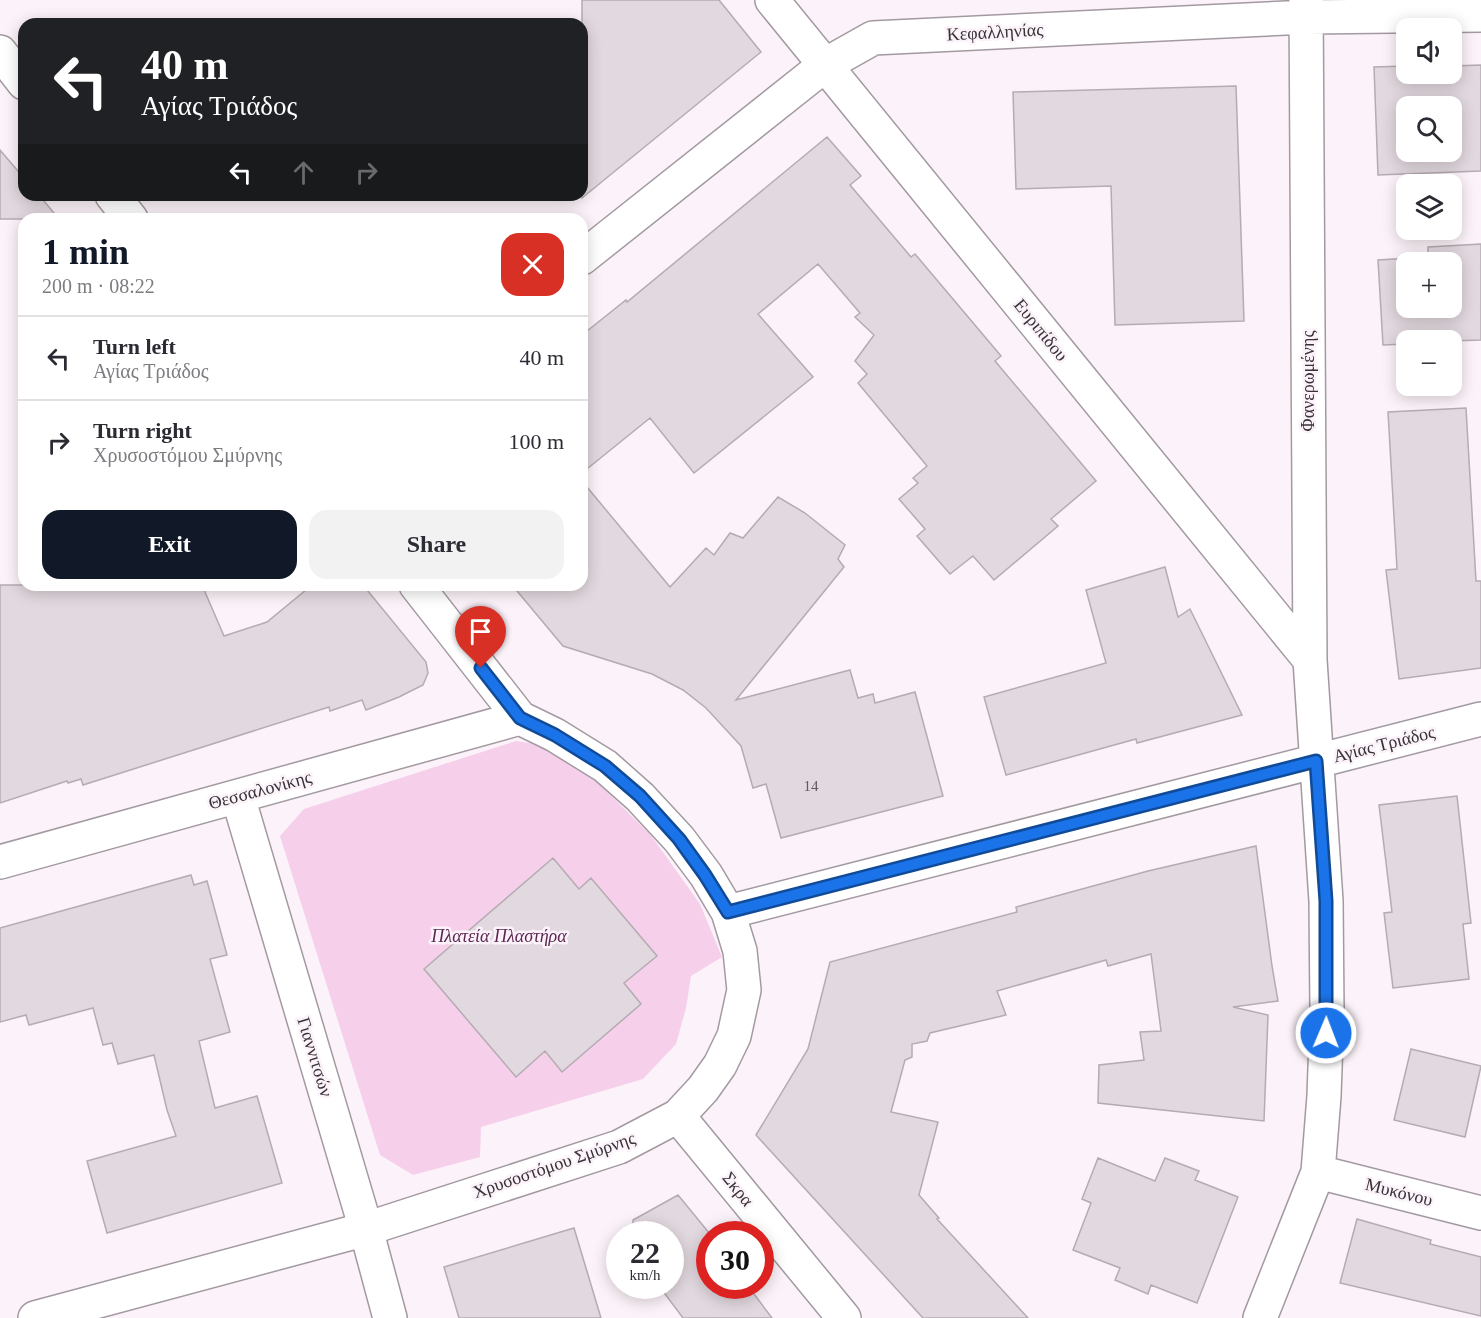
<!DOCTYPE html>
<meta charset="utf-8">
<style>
:root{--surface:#fff;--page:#f2f2f3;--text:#2b2b33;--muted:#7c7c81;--line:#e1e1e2;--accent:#111827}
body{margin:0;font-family:"Times New Roman",serif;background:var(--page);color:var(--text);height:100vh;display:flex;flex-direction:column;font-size:22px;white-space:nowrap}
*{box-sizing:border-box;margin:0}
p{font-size:20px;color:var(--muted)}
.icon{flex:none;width:33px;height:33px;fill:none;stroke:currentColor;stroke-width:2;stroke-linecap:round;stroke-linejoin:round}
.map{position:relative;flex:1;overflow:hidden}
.details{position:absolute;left:18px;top:213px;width:570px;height:378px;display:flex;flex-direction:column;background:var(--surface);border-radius:18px;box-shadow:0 3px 15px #0003}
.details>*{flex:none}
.top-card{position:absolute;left:18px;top:18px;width:570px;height:183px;border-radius:18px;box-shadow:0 3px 15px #0003;background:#202124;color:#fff;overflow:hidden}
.fabs{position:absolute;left:1396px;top:18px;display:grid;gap:12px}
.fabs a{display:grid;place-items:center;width:66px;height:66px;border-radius:12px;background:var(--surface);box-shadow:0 3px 15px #0003;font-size:30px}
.speed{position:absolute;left:606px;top:1221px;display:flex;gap:12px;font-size:30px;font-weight:700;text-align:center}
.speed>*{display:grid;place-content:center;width:78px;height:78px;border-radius:50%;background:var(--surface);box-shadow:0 3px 15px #0003;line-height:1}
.speed small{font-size:15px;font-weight:400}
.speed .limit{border:9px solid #d22;background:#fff;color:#111}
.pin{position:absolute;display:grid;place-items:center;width:51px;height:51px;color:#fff;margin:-62px -26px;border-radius:50% 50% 50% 0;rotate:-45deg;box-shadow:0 0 6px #0007}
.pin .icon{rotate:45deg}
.me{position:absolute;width:66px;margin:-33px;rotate:1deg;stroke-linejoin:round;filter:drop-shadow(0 0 4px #0008)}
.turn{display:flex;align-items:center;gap:21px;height:126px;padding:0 24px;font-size:27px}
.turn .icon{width:78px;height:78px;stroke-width:2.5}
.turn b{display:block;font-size:42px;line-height:51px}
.lanes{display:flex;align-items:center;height:57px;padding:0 24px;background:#0003;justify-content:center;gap:30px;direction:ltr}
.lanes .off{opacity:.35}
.round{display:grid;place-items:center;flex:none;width:63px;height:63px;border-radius:18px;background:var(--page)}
.head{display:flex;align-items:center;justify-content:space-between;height:102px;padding:0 24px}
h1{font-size:36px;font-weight:600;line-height:45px;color:var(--accent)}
.primary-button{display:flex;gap:12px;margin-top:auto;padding:12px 24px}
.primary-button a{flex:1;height:69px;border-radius:18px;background:var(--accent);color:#fff;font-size:24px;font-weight:600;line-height:69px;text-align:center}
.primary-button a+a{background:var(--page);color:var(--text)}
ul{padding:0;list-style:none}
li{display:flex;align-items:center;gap:18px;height:84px;padding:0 24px;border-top:2px solid var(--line)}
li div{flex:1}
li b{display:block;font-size:22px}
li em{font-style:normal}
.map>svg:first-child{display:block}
.green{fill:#f6cfeb}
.building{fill:#e2d8df;stroke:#b5abb2;stroke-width:1.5;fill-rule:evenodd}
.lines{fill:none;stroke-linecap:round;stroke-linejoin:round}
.street-casing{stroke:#a39aa1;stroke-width:36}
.street{stroke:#fff;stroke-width:33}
.route-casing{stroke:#114b97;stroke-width:15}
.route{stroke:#1a73e8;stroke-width:10}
.labels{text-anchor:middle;stroke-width:5;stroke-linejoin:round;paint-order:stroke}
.number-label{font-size:15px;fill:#615c60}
.street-label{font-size:18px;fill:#363235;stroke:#fcf2f9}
.park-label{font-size:18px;font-style:italic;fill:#5b2751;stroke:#fcf2f9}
</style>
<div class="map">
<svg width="1481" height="1318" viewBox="0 0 1481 1318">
<rect width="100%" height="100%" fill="#fcf2f9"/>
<path class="green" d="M516,741L543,745L596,781L650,834L700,904L722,957L691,976L686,1008L676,1044L643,1079L481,1127L480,1157L413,1175L380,1155L280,836L304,809Z"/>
<path class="building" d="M582,0H719L761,52L582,198Z
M1481,65V171L1378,175L1374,67L1407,66V74H1452V66ZM1407,106H1452V152H1407Z
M1236,86L1244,321L1115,325L1111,186L1016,189L1013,92Z
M827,137L861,176L850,185L911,257L915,254L1001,356L995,361L1096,481L1051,519L1058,526L994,580L973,556L950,574L917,536L925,529L899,499L918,483L913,478L927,466L858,383L867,374L855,361L874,335L855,317L860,313L818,264L758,314L813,377L694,473L650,418L582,473V335L626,300L627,302Z
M0,150L24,178V195H39L59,219H0Z
M1481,244V340L1452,341L1407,340V344L1383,345L1378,260L1428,257V247ZM1407,262H1452V308H1407Z
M1466,408L1476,581H1481V668L1399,679L1386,570L1397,569L1388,412Z
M582,481L670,587L706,548L714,555L730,533L743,538L778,497L805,513L845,545L838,559L844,567L736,700L850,670L858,698L873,694L875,703L915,692L943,796L781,838L766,784L753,788L741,746L706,708L683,690L652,674L563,646L512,585H582Z
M1165,567L1178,617L1190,609L1242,715L1137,743L1136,739L1006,775L984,697L1106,663L1086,590Z
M0,585H202L224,636L267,622L312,585H363L426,662L428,673L423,685L399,697L366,710L362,700L330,711L329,707L83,785L81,779L68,783L67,781L0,803Z
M1457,796L1471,923L1463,924L1469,979L1393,988L1384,913L1392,912L1379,805Z
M1256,846L1272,966L1278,1001L1233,1007L1268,1015L1264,1121L1098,1103L1099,1065L1144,1060L1140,1032L1161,1031L1151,954L1108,966L1106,960L997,991L1006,1015L930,1033L927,1041L912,1044V1057L905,1060L891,1112L938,1122L919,1195L939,1218L937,1219L1028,1318H923L756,1135L808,1049L830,962L1017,912L1016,907L1148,871Z
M553,858L579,889L591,878L657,956L624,983L641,1004L562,1072L545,1051L516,1077L424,969Z
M191,875L194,885L207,881L227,955L210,959L230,1032L199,1041L215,1108L257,1096L282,1183L107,1233L87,1161L176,1136L167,1110L154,1055L118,1064L112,1043L103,1045L93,1008L29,1025L26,1015L0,1022V928Z
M1411,1049L1481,1066L1465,1137L1394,1120Z
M1098,1158L1155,1181L1165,1158L1199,1171L1195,1180L1238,1197L1197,1303L1151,1285L1148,1294L1115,1280L1120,1268L1073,1250L1091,1203L1082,1199Z
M678,1195L710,1234V1286H748L772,1318H683L659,1286H670V1234H633V1220Z
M1357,1219L1431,1240L1430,1244L1481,1257V1316L1340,1283Z
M574,1228L601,1318H459L444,1267Z"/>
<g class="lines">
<defs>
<path id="street" d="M772,0L1310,660
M0,52L24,83
M112,195L131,219
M582,258L825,65L873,38L1307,17L1481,15
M238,797L366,1229L390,1318
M0,862L520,718
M728,912L1481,719
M678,1116L844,1318
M1318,1172L1481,1213
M35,1318L366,1229L619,1147L678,1116L703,1089L720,1065L734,1036L744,990L740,951L728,912L706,875L679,839L640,797L605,766L555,735L520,718L416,585
M1260,1318L1318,1172L1324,1096L1327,1012L1326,901L1310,660L1306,0"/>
</defs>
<use href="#street" class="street-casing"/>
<use href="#street" class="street"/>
</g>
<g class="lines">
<defs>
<path id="route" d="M481,668L520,718L555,735L605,766L640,796L679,839L705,875L728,912L1316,761L1326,901V1033"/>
</defs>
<use href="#route" class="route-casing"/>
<use href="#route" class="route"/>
</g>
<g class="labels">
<g class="number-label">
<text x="811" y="791">14</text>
</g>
<g class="street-label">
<text transform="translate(995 32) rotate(-3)" y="6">Κεφαλληνίας</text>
<text transform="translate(1041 330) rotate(51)" y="6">Ευριπίδου</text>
<text transform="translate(1308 381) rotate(-90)" y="6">Φανερωμένης</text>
<text transform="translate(1384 744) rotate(-14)" y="6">Αγίας Τριάδος</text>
<text transform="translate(260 790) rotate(-15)" y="6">Θεσσαλονίκης</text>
<text transform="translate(315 1057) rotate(73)" y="6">Γιαννιτσών</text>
<text transform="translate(554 1165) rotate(-19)" y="6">Χρυσοστόμου Σμύρνης</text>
<text transform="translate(738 1189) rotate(51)" y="6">Σκρα</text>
<text transform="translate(1399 1192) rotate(14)" y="6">Μυκόνου</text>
</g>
<g class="park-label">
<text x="499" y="942">Πλατεία Πλαστήρα</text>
</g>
</g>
</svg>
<div class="fabs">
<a><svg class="icon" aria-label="sound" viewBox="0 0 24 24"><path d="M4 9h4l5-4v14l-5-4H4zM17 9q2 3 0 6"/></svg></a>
<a><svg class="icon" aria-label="search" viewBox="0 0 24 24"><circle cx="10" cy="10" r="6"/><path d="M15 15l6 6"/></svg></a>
<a><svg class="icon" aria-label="layers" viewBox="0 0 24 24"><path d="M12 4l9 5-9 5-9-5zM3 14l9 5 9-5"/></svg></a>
<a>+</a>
<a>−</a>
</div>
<div class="speed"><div>22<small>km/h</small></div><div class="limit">30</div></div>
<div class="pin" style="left:481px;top:668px;background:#d93025"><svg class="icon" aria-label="arrive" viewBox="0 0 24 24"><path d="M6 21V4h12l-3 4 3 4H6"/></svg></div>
<svg class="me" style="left:1326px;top:1033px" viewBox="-20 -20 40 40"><circle r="17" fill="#1a73e8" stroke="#fff" stroke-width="3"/><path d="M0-11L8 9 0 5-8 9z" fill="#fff"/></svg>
<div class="top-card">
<div class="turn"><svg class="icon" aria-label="left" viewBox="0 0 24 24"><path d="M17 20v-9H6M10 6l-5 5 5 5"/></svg><div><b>40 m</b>Αγίας Τριάδος</div></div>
<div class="lanes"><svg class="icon" aria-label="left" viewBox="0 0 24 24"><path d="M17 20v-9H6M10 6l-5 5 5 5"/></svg><svg class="icon off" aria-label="ahead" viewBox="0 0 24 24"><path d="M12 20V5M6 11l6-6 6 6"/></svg><svg class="icon off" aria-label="right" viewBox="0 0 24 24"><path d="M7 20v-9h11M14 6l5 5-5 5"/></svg></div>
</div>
<section class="details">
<div class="head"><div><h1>1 min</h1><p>200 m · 08:22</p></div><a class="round" style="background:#d93025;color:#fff"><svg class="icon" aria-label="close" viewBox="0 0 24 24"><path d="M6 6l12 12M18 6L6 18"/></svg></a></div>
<ul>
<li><svg class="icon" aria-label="left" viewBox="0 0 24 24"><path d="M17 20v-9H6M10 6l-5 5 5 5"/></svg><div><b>Turn left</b><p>Αγίας Τριάδος</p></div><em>40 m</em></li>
<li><svg class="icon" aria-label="right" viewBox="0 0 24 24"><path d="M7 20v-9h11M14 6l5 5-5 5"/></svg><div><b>Turn right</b><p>Χρυσοστόμου Σμύρνης</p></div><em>100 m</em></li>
</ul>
<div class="primary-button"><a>Exit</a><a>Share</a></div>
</section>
</div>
